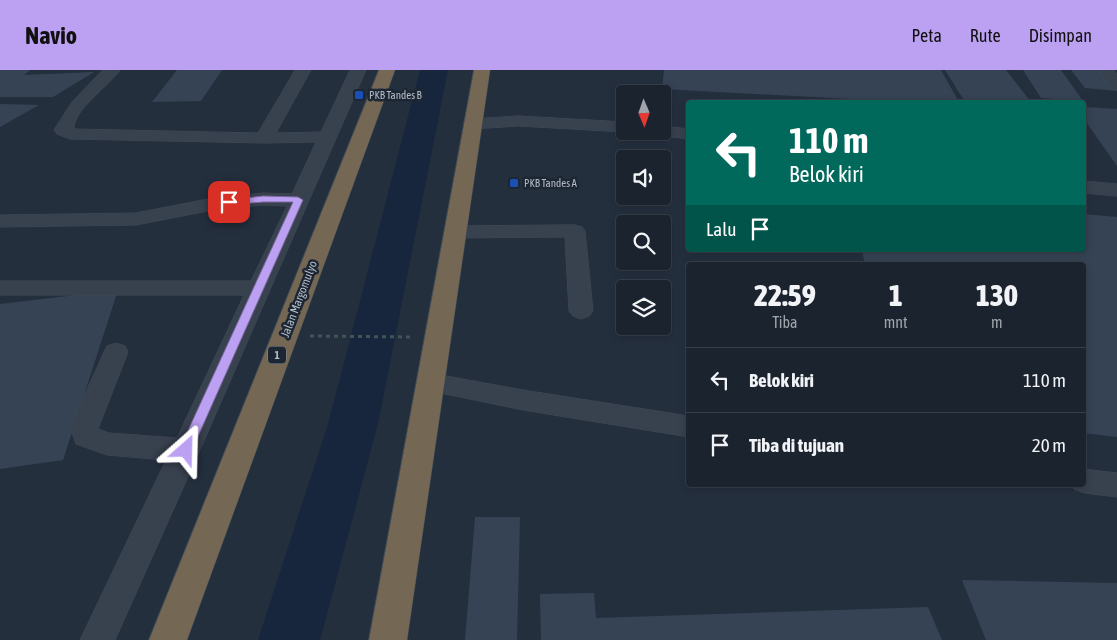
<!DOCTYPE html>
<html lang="id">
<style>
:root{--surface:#1b232e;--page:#282f3a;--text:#f1f3f6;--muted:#a0a4aa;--line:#39404a;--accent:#bca0f2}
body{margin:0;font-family:"Asap Condensed",sans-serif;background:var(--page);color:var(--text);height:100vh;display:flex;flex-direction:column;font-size:19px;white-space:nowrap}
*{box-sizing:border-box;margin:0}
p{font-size:16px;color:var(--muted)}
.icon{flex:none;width:28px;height:28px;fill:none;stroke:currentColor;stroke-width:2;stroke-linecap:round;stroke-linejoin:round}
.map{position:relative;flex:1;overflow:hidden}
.side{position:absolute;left:686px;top:192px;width:400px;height:225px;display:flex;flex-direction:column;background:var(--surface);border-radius:5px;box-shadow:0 2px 8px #0003,0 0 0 1px var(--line)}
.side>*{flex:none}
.banner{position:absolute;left:686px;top:30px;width:400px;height:152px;border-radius:5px;box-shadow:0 2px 8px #0003,0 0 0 1px var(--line);background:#00695c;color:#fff;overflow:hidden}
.needle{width:32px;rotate:178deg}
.fabs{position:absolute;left:616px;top:15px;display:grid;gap:10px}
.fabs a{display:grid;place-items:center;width:55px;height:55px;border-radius:5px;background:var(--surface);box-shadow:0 2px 8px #0003,0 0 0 1px var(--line);font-size:25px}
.pin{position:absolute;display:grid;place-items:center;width:42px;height:42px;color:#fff;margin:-21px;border-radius:10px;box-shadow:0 2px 8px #0006}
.me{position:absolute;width:55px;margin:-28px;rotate:25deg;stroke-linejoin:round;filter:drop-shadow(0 0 4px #0008)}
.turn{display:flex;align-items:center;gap:18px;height:105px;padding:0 20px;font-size:22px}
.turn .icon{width:65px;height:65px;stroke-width:2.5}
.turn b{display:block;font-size:35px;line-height:42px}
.then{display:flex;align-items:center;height:48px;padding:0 20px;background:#0003;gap:10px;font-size:19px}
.eta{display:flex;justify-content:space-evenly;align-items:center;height:85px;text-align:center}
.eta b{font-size:30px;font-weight:800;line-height:35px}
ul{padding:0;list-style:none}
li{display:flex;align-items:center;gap:15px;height:65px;padding:0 20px;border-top:1px solid var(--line)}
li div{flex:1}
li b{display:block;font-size:19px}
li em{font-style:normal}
header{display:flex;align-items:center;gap:30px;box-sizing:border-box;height:70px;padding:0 25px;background:var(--accent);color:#111}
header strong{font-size:24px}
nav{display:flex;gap:28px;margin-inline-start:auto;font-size:18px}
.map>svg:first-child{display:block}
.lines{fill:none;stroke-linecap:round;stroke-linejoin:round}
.river{fill:#17263c;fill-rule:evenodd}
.building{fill:#364354}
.minor-casing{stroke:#414a57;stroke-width:1}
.highway-casing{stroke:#434c59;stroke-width:1}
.path{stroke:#3f5557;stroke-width:3;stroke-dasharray:4 4;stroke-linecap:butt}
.minor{fill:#38414e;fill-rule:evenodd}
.highway{fill:#746855;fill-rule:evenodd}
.route{fill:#bca0f2;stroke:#7a689d}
.transit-dot{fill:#1a4fb4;stroke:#1d2633;stroke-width:2}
.labels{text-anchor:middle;stroke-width:5;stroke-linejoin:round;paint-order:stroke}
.far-poi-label{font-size:11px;fill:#b4bcc9;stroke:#1d2633;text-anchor:start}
.shield{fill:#1d2633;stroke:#878f9c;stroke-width:1}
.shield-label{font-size:11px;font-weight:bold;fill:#b4bcc9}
.street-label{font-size:12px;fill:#b4bcc9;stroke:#1d2633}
</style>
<header>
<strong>Navio</strong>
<nav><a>Peta</a><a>Rute</a><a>Disimpan</a></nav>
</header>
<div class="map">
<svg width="1117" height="570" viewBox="0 0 1117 570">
<rect width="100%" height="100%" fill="#242f3e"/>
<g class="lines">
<path class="river" d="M420,0H448L378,354L320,570H258L328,354Z"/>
</g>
<path class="building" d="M0,0H30L24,5L94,2L53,27H0Z
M177,0H222L201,31L152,32Z
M664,0H941L959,32H906L662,19Z
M945,0H1006L1031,32H965Z
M1023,0H1061L1083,31L1041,28Z
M1071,0H1103L1117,17V21L1085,18Z
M0,34L39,35L0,57Z
M1084,37L1117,39V96L1084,49Z
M1084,144L1117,147V367L1084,363V195H865L862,180H1084Z
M118,220L63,390L0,399V234Z
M475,447H520L517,570H465Z
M962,510L1117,513V570H986Z
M594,523L596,548L928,537L942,570H541L540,524Z"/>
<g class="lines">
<defs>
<path id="minor" d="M103,0H120C109,16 73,40 74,59L258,63L295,0H311L276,63L321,62L350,0H366L200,380L115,570H80L166,390L107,385L76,374L70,357L104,282L107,276L116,273L125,276L128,282L98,359L109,363L177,368L244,225H0V211H251L287,136L263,135L213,140L136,155L0,157V145L136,143L213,128L263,123L292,124L316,72L264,73L70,69L57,64L54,60L72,32Z
M1098,0H1114L1117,4V19L1111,17Z
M519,46L625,52V61H629L625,62L519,56L472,59L466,58L463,54L466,50L472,49Z
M662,56L689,59V69L656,65L654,61H662Z
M1084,111L1117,114V126L1084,123Z
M575,155L582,157L585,161L593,241L589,246L581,249L573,246L569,241L565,167L455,168L448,166L445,162L448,158L455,156Z
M430,303L523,320L689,346V367L523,340L421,319L417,312L421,305Z
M1084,399L1117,403V427L1084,423L1074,419L1071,415H1084Z"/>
<path id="highway" d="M379,0H395L187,570H149Z
M474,0H490L407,570H369Z"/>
</defs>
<use href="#minor" class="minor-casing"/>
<use href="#highway" class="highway-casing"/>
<path class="path" d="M310,266L411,267"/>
<use href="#minor" class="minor"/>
<use href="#highway" class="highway"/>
</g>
<path class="route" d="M263,126L298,127L303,130L192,380L190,383H181L179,380L293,132H263L229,135L225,132L229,130Z"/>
<g class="transit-dot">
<rect x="354" y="20" width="10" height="10" rx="2.5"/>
<rect x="509" y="108" width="10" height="10" rx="2.5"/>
</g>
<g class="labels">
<g class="far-poi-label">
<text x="369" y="29">PKB Tandes B</text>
<text x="524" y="117">PKB Tandes A</text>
</g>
<rect class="shield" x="268" y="276.5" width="18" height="17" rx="4"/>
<g class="shield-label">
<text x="277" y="289">1</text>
</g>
<g class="street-label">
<text transform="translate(299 229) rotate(-69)" y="4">Jalan Margomulyo</text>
</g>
</g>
</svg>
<div class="fabs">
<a><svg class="needle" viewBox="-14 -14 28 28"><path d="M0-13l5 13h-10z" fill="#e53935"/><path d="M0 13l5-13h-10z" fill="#a0a4aa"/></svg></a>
<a><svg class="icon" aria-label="sound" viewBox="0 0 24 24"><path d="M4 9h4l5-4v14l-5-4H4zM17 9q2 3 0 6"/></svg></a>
<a><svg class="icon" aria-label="search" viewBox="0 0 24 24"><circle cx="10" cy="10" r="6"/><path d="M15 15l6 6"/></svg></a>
<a><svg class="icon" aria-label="layers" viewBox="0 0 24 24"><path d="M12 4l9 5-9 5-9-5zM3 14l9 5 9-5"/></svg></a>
</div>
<div class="pin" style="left:229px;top:132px;background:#d93025"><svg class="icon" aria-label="arrive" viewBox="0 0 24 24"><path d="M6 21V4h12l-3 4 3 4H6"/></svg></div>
<svg class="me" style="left:186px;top:380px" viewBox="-20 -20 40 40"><path d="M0-17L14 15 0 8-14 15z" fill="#bca0f2" stroke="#fff" stroke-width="4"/></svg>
<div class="banner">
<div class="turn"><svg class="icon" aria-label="left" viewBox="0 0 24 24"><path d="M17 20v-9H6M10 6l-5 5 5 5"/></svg><div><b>110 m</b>Belok kiri</div></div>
<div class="then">Lalu<svg class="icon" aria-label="arrive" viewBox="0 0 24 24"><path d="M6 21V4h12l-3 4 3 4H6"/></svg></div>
</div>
<section class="side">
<div class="eta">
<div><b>22:59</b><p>Tiba</p></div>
<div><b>1</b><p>mnt</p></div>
<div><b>130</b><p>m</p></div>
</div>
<ul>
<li><svg class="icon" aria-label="left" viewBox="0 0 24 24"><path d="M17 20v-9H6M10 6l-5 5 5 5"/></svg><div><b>Belok kiri</b></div><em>110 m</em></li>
<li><svg class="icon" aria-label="arrive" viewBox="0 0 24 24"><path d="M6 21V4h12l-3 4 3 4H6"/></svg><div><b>Tiba di tujuan</b></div><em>20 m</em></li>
</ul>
</section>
</div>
